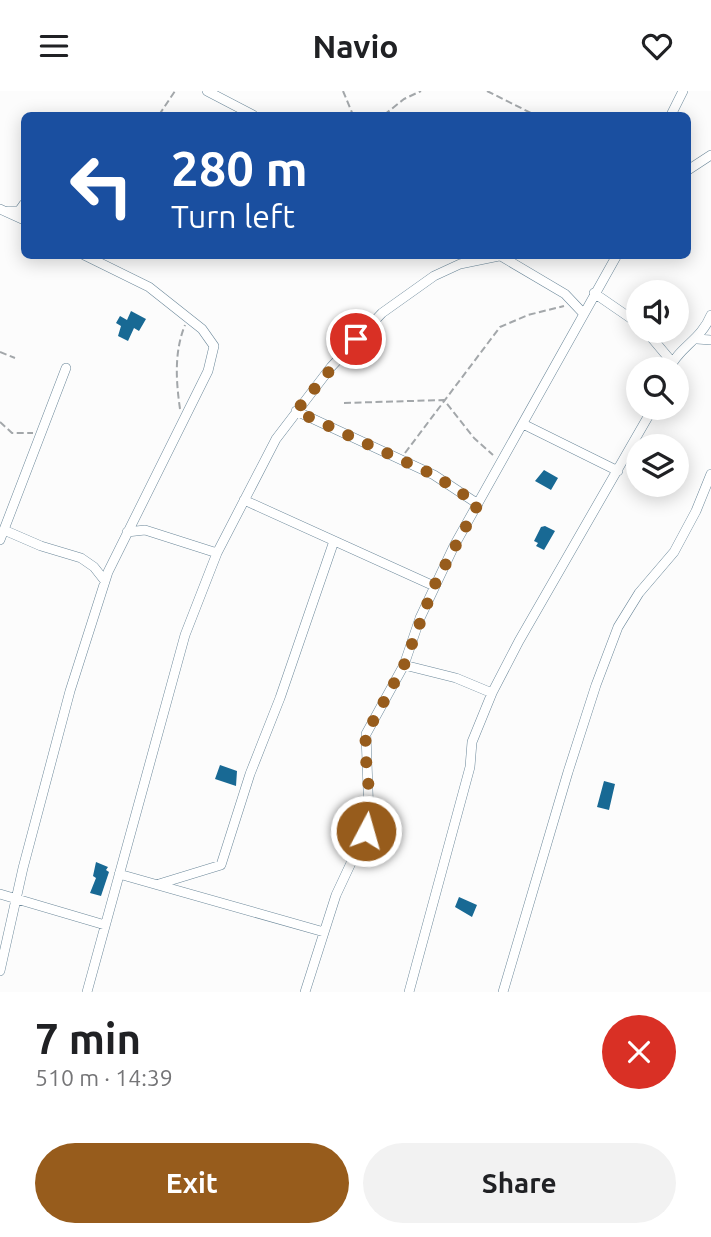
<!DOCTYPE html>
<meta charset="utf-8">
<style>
:root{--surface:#fff;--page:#f2f2f2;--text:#202124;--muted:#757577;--accent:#975c1c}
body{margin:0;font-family:Ubuntu,sans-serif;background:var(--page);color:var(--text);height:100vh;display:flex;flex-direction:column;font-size:26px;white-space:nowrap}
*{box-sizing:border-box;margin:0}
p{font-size:23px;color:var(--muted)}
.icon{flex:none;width:38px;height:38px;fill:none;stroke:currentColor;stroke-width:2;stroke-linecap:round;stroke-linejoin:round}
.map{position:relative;height:901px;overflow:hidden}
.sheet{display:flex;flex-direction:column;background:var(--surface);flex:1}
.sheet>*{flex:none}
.banner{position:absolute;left:21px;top:21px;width:670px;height:147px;border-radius:10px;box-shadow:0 4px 18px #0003;background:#1a4fa0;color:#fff;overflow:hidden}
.controls{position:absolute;left:626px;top:189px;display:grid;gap:14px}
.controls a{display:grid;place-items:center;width:63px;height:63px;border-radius:50%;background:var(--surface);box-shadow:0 4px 18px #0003;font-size:35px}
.pin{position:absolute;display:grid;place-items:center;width:60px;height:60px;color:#fff;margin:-30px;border:4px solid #fff;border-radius:50%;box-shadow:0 2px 7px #0007}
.me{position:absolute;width:77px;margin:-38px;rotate:6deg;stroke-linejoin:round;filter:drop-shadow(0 0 5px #0008)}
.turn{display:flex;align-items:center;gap:24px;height:147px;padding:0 35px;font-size:32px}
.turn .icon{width:91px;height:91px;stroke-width:2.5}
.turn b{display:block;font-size:49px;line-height:60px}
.round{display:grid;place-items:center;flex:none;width:74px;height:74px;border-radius:37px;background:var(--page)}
.summary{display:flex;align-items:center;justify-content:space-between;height:119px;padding:0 35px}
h1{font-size:42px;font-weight:600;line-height:52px}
.button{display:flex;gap:14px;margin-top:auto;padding:14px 35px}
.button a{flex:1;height:80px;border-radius:42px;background:var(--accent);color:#fff;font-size:28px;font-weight:600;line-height:80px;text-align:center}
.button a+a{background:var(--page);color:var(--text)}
header{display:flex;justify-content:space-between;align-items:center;height:91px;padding:0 35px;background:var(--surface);font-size:32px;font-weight:600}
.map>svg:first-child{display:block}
.building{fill:#186994}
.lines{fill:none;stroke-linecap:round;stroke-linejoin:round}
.minor-casing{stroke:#6c889a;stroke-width:10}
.path{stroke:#a3a7aa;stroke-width:2;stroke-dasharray:7 3.5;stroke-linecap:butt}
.minor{stroke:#fff;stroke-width:9}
.route{stroke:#975c1c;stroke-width:12;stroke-dasharray:0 21.6}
</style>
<header><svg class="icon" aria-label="menu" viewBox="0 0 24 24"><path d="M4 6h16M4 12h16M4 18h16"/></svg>Navio<svg class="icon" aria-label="heart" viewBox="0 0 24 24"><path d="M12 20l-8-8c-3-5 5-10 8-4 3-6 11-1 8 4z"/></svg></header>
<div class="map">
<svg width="711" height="901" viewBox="0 0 711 901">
<rect width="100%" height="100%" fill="#fcfcfc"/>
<path class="building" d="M131,220L146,228L139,240L134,237L128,250L118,245L121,235L116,232L120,225L127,229Z
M544,379L558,387L551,399L535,390Z
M545,435L555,440L544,459L536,455L538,452L534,450L541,436Z
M220,674L237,680L236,695L215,688Z
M604,690L615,693L609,719L597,716Z
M96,771L108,776L106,779L109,781L101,805L90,802L96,787L93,785Z
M459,806L477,814L472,826L455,816Z"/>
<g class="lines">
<defs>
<path id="minor" d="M207,0L253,24
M671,24L683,0
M688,79L711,64
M0,118L24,129
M8,120H19L24,113
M499,164L565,203L583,222
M594,202L639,233
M646,240L672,271
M697,248L711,249
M669,278C679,256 701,249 711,224
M296,320L434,384L478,413
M523,333L618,380
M244,409L434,495
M4,439L41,455L81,467L94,476L105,490
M127,441L145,439L217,462
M0,449L66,277
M404,574L456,587L492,602
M119,783L324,841
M159,793L221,774L250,683L280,607L334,450
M0,803L105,834
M0,880L23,777L70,600L108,481L208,280L214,255L202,238L149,196L84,164
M87,901L185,544L217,462L276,348L331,276L382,222L434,185L460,173L499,165
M305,901L336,804L366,740L369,726L366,643L404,574L420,527L454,455L617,164
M409,901L470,676L472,651L492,602L519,550L653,317
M503,901L568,681L596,594L618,536L639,502L674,461L696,420L711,383"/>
</defs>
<use href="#minor" class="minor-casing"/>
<path class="path" d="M343,0L353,24
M487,0L535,24
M159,24L175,0
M384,24L404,8L421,0
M0,261L15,267
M344,312L444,309L474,347L493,364
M180,318C176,290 174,261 185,234
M0,331L12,342H33
M405,362L500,236L528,224L564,215"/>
<use href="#minor" class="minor"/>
</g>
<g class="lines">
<path class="route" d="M356,248L296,320L434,384L478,413L434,495L404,574L366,643L365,658L370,710L366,740"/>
</g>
</svg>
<div class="controls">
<a><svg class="icon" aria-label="sound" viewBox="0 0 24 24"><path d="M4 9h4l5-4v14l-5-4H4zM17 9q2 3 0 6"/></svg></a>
<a><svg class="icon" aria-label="search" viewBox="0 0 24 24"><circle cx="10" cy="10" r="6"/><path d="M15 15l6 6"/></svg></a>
<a><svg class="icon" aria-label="layers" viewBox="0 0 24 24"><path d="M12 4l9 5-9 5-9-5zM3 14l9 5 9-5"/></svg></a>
</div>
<div class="pin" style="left:356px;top:248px;background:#d93025"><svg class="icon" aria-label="arrive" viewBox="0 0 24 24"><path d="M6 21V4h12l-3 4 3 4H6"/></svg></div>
<svg class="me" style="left:366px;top:740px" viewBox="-20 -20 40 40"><circle r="17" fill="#975c1c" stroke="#fff" stroke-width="3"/><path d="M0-11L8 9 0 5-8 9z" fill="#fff"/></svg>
<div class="banner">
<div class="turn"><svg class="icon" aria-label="left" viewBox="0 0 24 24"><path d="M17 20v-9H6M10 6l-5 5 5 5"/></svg><div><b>280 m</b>Turn left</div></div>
</div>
</div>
<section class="sheet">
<div class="summary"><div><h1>7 min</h1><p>510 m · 14:39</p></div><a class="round" style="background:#d93025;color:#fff"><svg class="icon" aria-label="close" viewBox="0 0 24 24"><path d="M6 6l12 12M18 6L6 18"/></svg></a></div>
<div class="button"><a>Exit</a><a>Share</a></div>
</section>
